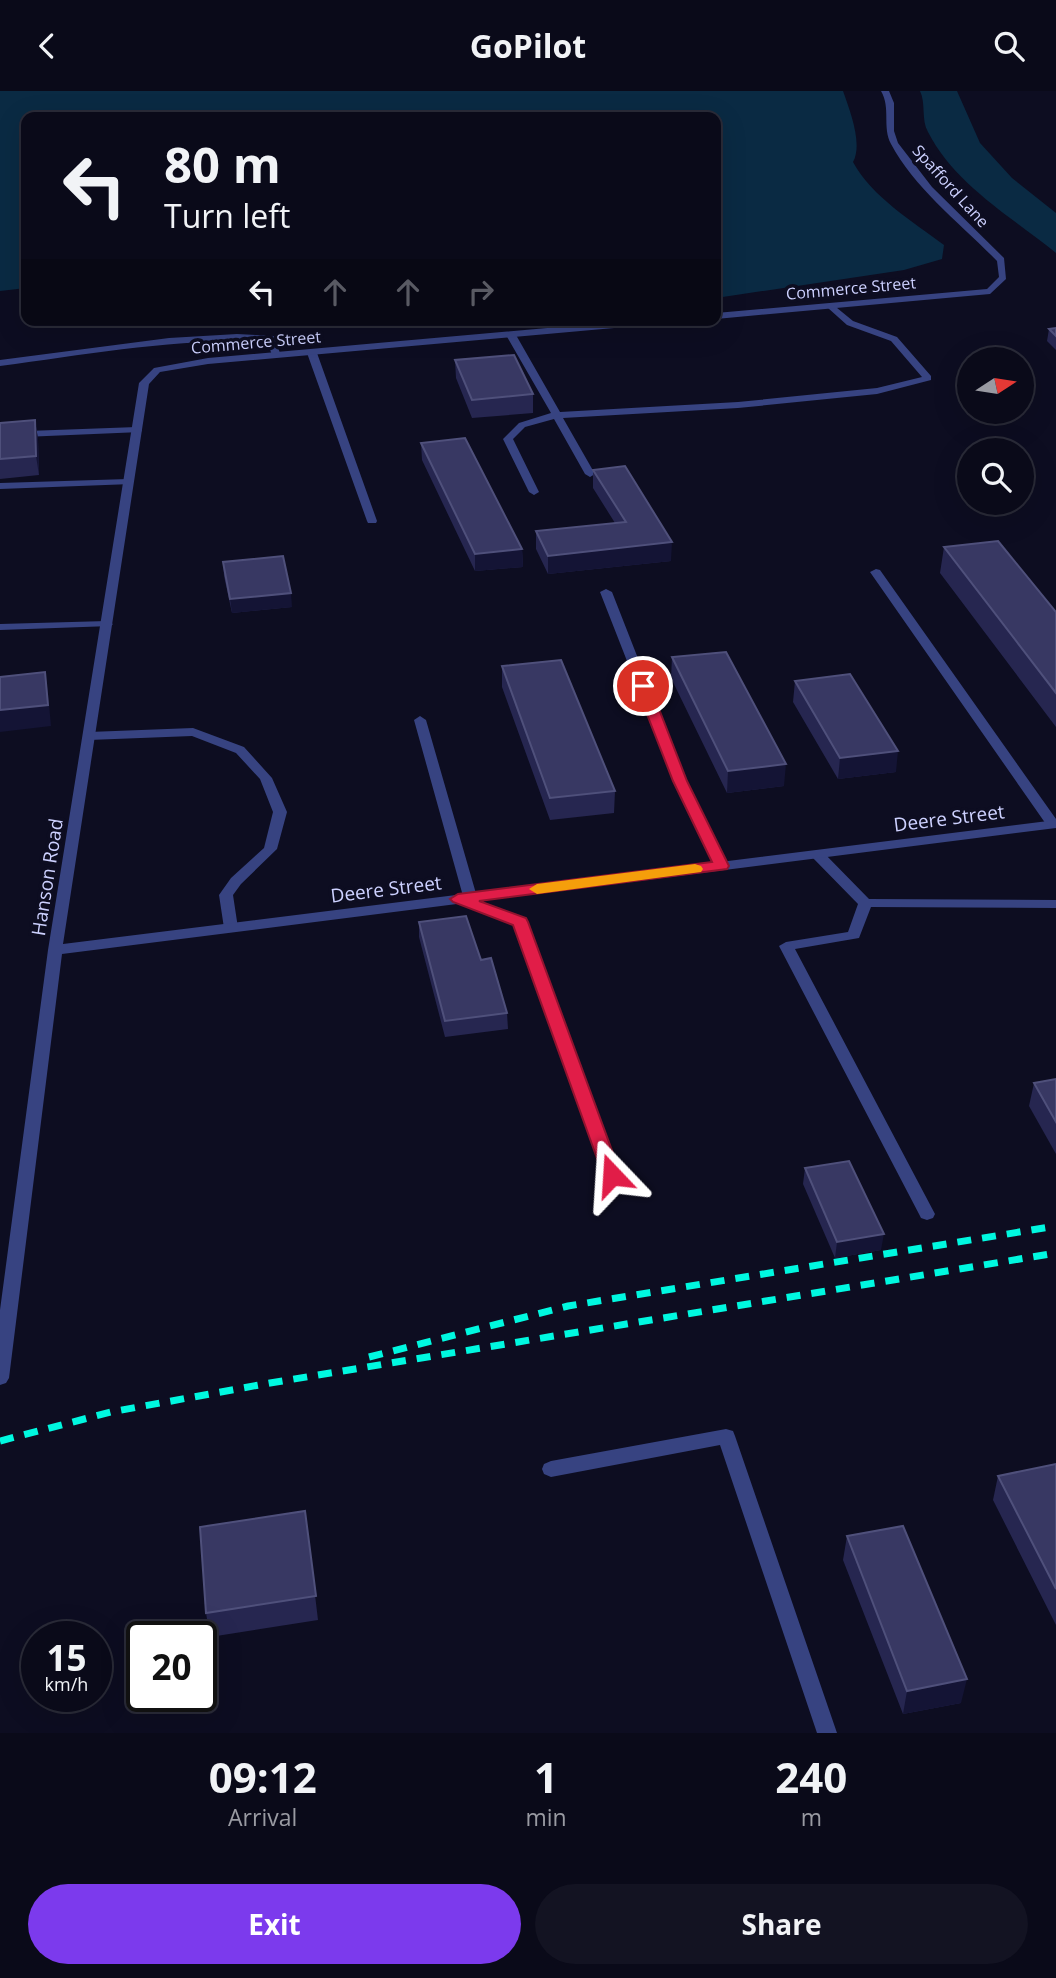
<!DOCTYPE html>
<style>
:root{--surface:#0a0a19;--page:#131322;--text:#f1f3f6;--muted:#999aa2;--line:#2a2b38;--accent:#7c3aed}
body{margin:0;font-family:"Open Sans",sans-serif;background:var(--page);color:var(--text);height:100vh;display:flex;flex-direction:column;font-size:26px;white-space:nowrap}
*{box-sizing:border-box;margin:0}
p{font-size:23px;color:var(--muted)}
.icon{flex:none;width:38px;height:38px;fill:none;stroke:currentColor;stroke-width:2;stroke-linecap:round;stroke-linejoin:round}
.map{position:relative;height:1642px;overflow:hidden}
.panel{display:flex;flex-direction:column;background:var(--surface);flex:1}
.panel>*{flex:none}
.top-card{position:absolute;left:21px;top:21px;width:700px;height:214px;border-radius:14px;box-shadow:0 7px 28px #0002,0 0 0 2px var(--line);background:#0a0a19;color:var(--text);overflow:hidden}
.needle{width:46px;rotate:78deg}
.tools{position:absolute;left:957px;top:256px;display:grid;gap:14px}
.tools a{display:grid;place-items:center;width:77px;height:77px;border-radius:50%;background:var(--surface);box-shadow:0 7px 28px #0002,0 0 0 2px var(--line);font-size:35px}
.speed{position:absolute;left:21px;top:1530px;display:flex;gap:14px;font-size:35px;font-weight:700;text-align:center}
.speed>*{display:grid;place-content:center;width:91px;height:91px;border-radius:50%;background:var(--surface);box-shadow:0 7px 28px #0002,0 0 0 2px var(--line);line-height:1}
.speed small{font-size:18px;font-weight:400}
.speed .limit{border:4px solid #111;border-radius:10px;background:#fff;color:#111}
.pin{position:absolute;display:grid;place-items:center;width:60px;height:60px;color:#fff;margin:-30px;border:4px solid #fff;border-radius:50%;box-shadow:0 2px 7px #0007}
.me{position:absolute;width:77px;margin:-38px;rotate:340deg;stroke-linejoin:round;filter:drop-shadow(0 0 5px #0008)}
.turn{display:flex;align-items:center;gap:24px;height:147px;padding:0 28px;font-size:32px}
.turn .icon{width:91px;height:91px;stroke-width:2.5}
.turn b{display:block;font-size:49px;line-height:60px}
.lanes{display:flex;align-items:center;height:66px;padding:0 28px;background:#0003;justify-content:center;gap:35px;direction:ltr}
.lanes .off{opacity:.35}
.eta{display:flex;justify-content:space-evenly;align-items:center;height:119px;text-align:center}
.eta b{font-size:42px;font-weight:700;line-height:49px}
.primary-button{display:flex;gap:14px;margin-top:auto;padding:14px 28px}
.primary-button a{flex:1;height:80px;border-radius:42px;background:var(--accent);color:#fff;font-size:28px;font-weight:700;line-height:80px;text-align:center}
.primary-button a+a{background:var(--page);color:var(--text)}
header{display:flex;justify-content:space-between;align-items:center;height:91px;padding:0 28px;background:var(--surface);font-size:32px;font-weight:700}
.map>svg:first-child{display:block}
.water{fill:#0a2a43}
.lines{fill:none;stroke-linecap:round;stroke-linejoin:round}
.lane{fill:#374381;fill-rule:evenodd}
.street{fill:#374381;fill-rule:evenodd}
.rail{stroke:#00f8e0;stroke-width:7;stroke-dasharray:14 11;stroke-linecap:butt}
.wall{fill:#262650}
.shaded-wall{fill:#141435}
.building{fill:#383863;stroke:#4f507b;stroke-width:2}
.route{fill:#e11d48;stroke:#92132f;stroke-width:2}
.slow{fill:#f59e0b}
.labels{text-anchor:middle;stroke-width:7;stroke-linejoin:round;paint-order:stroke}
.far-street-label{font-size:16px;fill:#cdd1ff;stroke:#0d0d21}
.street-label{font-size:19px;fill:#cdd1ff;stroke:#0d0d21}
</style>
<header><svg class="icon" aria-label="back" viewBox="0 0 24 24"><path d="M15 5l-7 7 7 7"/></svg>GoPilot<svg class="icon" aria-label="search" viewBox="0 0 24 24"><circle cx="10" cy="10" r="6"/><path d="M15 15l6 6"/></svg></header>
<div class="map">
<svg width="1056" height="1642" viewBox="0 0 1056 1642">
<rect width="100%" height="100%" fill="#0d0d21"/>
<path class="water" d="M0,0H843C850,20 863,53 853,71C872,106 913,131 944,154L942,168L904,179L716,207V26H26V197L0,200Z
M920,0H957L980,52L1012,87L1056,122V162C1012,126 955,94 928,41C921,29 926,12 920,0Z"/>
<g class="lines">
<path class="lane" d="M831,212L853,230L897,246L931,285V289L877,303L738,317L563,327L595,383L590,386L585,383L554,328L525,336L513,348L539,401L534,404L529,401L503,348L519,332L551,322L506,244L508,242L516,244L560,321L738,311L877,297L922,286L891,250L847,234L828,217L827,215Z
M237,243L274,245L281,265L273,267L267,250C177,247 89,263 0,275V269L169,247Z
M309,260L317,262L377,430L376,432H368L367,430L307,262Z
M137,336L142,339L141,341L0,347V341Z
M128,388L133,391L132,393L0,398V392Z
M876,478L880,479L1056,728V736H1048L870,481Z
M606,498L612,501L686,690L728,775L726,778L721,779L714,775L674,690L600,501Z
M107,530L113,533L111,535L0,539V533Z
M420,625L426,629L477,806L474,809L525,828L527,831L620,1084L618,1088H606L604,1084L514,834L453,811L451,808L453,805H463L414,629Z
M193,637L244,656L272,687L287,721L277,758L241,793L233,804L238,837L231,841L224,837L219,804L231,787L264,757L273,721L260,688L236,662L192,645L89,649L83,645L89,641Z
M817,759L822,760L869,808L1056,809V817L871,816L859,847L795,858L935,1123L933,1127L927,1129L921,1127L919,1123L779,855L786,851L848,841L858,813L812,766L810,763Z
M726,1338L733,1340L735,1345L837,1642H817L720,1354L551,1386L544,1383L542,1378L544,1373L551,1370Z"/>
<path class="street" d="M881,0H889L894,12V40L898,52L932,96L1004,167L1006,188L990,203L716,228V222L987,198L999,186L997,170C961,133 915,98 891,53C882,36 891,17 881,0Z
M637,229H674L670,232L208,273L160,281L149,293L63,853L1056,729V737L62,863L9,1287L6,1292L0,1294V1219L48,859L139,292L154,277L208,267Z"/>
<path class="rail" d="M369,1266L568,1215L1056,1135
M0,1350L111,1321L270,1292L1056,1162"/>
</g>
<path class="wall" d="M1056,237V259L1047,250L1049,238Z
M455,269L533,303V322L472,327L456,287Z
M35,329L38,348L39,384L0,388V332Z
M421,352L522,458L523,476L475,480L422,369Z
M593,379L671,470L548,483L536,458V440L615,432L593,397Z
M944,456L1056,521V636L940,482Z
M223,471L292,516L232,522L224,485Z
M672,566L784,695L727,702L671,587Z
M502,575L615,700L614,722L550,729L502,596Z
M795,590L896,681L838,688L793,611Z
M419,831L481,869L507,922L508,938L445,946L419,846Z
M1056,988V1063L1029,1015L1034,992Z
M805,1077L881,1159L835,1167L803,1093Z
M1056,1373V1534L993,1409L998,1385Z
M305,1420L318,1529L210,1546L206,1522Z
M847,1445L961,1612L903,1623L843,1469Z"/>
<path class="shaded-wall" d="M35,329L38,348L39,384L36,365Z
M672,451L671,470L548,483V465Z
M522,458L523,476L475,480V463Z
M291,502L292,516L232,522L230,508Z
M45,581L48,602L51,635L0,641V619Z
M898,660L896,681L838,688L840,667Z
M786,673L784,695L727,702L728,680Z
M884,1143L881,1159L835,1167L837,1151Z
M967,1588L961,1612L903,1623L907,1600Z"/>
<path class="building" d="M1056,237V245L1049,238Z
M514,264L533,303L472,309L455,269Z
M35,329L36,365L0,368V332Z
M465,347L522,458L475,463L421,352Z
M625,375L672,451L548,465L536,440L626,431L593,379Z
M998,450L1056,521V602L944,456Z
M283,465L291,502L230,508L223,471Z
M726,561L786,673L728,680L672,566Z
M561,569L615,700L550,707L502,575Z
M45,581L48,614L0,619V586Z
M850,583L898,660L840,667L795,590Z
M466,825L481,869L491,867L507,922L445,930L419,831Z
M1056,988V1031L1034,992Z
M849,1070L884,1143L837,1151L805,1077Z
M1056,1373V1498L998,1385Z
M305,1420L316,1505L206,1522L200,1436Z
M903,1435L967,1588L907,1600L847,1445Z"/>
<path class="route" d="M643,591L650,595L687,690L729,775L727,778L479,810L526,827L528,831L621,1084L618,1089H605L603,1084L513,834L453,811L450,808L458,803L712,771L673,690L636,595Z"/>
<path class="slow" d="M695,773L701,775L703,778L701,781L537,803L529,798L537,793Z"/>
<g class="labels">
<g class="far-street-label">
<text transform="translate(951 95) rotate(48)" y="6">Spafford Lane</text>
<text transform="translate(851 197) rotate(-5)" y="6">Commerce Street</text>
<text transform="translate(256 251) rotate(-5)" y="6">Commerce Street</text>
</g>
<g class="street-label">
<text transform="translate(949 727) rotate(-7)" y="7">Deere Street</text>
<text transform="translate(47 786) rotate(-81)" y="7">Hanson Road</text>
<text transform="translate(386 798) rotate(-7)" y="7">Deere Street</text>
</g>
</g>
</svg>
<div class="tools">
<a><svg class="needle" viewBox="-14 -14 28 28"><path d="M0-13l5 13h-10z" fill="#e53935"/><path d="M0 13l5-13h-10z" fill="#999aa2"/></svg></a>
<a><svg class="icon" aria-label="search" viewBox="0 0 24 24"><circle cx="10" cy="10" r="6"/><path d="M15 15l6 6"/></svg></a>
</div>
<div class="speed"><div>15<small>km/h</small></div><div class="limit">20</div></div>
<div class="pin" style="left:643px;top:595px;background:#d93025"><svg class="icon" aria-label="arrive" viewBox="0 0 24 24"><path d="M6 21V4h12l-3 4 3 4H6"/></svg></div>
<svg class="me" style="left:612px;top:1084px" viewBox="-20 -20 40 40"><path d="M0-17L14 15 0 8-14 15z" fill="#e11d48" stroke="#fff" stroke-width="4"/></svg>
<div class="top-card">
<div class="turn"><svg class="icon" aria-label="left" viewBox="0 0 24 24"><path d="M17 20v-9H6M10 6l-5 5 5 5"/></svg><div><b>80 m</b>Turn left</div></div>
<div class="lanes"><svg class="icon" aria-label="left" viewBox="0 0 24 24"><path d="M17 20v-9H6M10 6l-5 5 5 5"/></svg><svg class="icon off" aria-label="ahead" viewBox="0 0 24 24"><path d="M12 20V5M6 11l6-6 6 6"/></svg><svg class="icon off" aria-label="ahead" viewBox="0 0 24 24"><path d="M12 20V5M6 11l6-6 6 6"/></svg><svg class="icon off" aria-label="right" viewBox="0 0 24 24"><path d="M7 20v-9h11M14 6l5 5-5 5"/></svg></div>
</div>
</div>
<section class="panel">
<div class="eta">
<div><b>09:12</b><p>Arrival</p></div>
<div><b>1</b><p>min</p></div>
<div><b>240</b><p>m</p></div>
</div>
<div class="primary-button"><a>Exit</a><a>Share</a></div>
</section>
